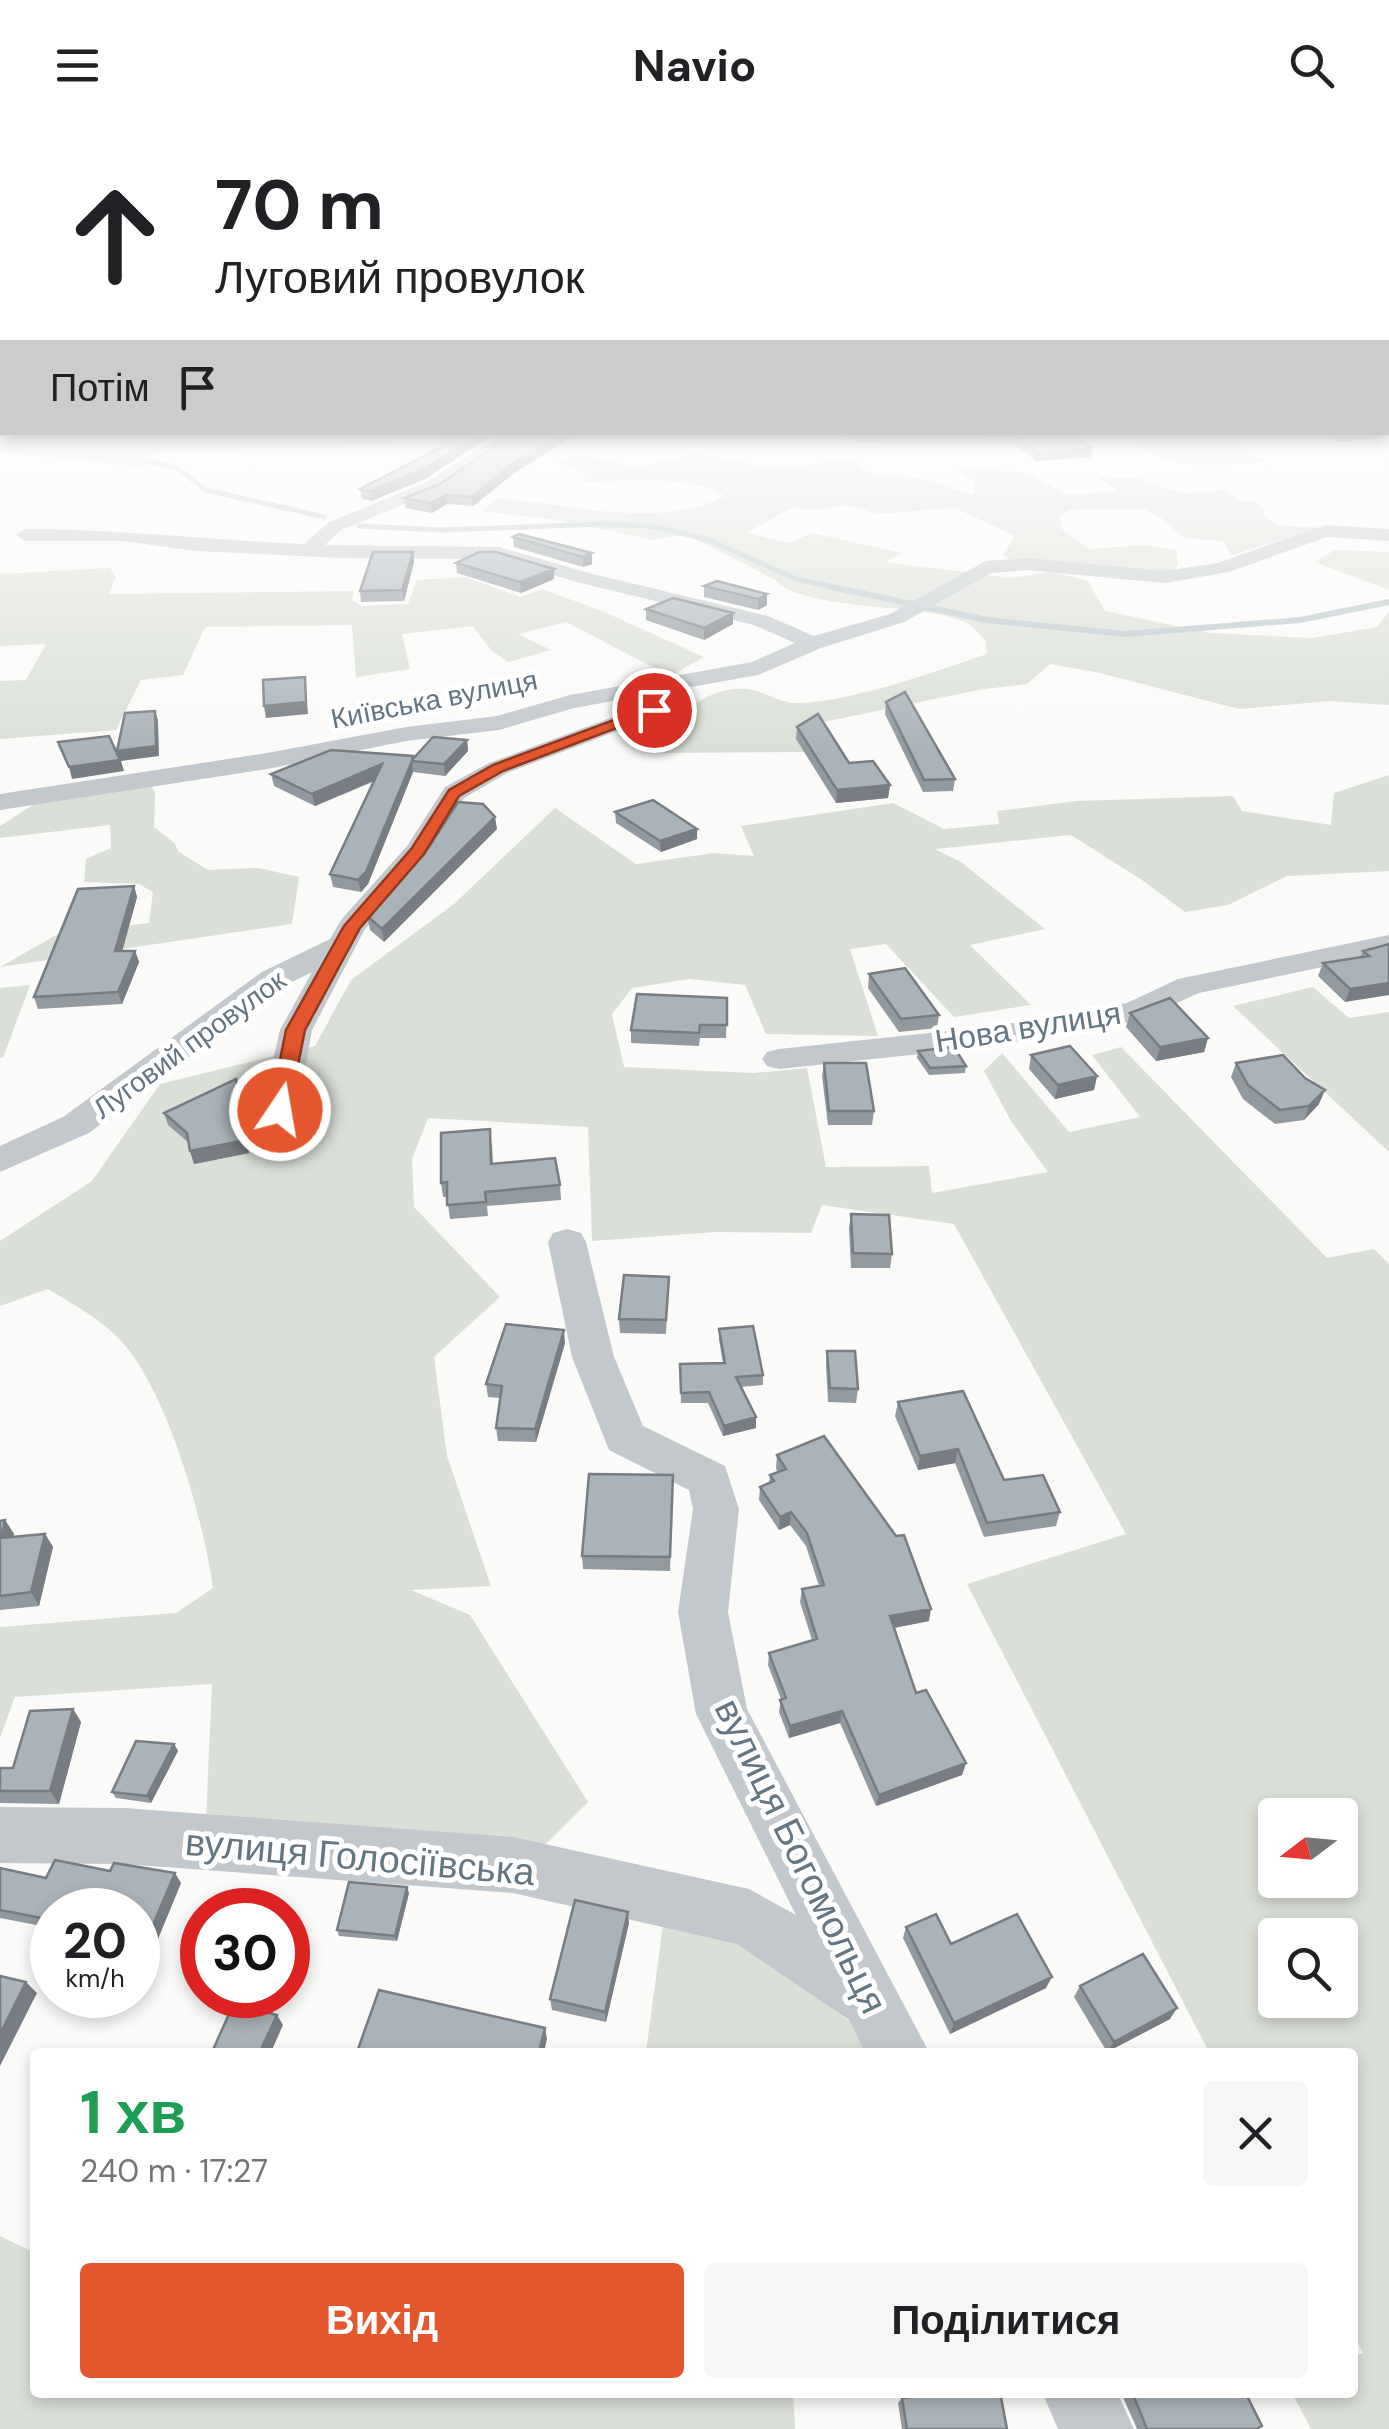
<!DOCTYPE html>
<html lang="uk">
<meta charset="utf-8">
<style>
:root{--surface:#fff;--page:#f6f6f6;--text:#202124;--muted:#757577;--accent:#e4572e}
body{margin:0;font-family:"DM Sans",sans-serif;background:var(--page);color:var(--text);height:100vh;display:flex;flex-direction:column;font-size:38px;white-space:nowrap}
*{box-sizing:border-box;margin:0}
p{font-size:32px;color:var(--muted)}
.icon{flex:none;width:55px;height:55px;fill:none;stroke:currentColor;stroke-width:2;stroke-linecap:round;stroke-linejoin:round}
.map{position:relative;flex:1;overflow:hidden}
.drawer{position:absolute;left:30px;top:1918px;width:1328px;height:350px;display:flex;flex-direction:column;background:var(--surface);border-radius:10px;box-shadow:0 5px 15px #0003}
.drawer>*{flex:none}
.banner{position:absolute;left:0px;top:0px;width:1390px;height:305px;box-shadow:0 5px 15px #0003;background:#fff;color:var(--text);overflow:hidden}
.needle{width:65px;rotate:254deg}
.controls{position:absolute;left:1258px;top:1668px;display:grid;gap:20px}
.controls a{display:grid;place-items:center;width:100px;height:100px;border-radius:10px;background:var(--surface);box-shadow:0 5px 15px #0003;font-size:50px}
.speed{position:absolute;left:30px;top:1758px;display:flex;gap:20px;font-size:50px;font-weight:700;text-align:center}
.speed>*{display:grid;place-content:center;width:130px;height:130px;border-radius:50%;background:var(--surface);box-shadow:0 5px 15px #0003;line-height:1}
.speed small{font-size:25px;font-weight:400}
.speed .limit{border:15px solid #d22;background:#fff;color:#111}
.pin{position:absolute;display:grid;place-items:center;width:85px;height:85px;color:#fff;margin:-42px;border:5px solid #fff;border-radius:50%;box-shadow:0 2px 10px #0007}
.me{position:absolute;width:110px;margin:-55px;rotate:12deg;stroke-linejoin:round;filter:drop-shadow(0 0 8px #0008)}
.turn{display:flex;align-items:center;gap:35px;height:210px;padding:0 50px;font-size:45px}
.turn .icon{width:130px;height:130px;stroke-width:2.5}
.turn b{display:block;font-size:70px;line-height:85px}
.then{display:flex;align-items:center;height:95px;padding:0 50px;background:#0003;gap:20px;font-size:38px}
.round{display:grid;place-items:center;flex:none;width:105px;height:105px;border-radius:10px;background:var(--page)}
.headline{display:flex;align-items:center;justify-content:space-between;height:170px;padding:0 50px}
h1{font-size:60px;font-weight:700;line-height:75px;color:#1e9e55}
.button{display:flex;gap:20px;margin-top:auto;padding:20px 50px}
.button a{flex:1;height:115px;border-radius:10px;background:var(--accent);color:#fff;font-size:40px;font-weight:700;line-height:115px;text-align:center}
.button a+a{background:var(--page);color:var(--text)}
header{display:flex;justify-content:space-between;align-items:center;height:130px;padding:0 50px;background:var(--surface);font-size:45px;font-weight:700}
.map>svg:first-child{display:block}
.green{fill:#dadfd7;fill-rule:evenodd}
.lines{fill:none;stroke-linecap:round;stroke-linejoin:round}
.stream-far1{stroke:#bbc7cb;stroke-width:5}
.stream{stroke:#bbc7cb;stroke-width:6}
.minor{fill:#c3c8cc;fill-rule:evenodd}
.wall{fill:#929a9f}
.shaded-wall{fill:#777d82}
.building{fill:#aab3b9;stroke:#777d82;stroke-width:2.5}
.route{fill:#e4572e;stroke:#94391e;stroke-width:2.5}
.labels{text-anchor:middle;stroke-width:10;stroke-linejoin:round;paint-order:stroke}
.far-street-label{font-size:28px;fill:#657683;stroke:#fff}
.street-label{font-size:32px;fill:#657683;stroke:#fff}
.near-street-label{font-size:38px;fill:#657683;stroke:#fff}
</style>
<header><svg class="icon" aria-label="menu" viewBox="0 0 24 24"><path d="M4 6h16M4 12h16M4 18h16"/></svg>Navio<svg class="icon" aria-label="search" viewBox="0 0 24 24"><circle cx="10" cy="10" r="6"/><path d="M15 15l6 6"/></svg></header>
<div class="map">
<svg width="1389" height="2299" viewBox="0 0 1389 2299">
<rect width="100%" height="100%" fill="#fafaf8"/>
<path class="green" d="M0,299L2,302L408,303L395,313L155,323L140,337L0,322Z
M1221,303L1265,331C1217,335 1168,344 1130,306Z
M686,320L754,335L796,336L858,329L857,334C875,350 890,344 912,347C931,350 951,358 969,365L975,364L973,352L958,337L1028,343L1068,365L1117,361L1098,347L1137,348L1182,364L1223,360L1241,371L1257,372L1265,381L1264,386L1276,395L1320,398L1231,425L1223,411L1184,408L1160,387L1144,379L1069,380L1059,386L1062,399L1089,419L1144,415L1176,420L1178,435L1170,442L1103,440L1009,429L1003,425L1015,406L955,378L878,384L847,375L819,380L791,378L746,403L790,413L811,403L902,423L885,432L1010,448L1052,442L1088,451L1105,481L1210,503L1313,508L1377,497L1389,482V575L1330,571L1239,579L1100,543L1050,534L1027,554L978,560L809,595L810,622L665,623L653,618C671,588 708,555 747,559C764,561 782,574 799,573C852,572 936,541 987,524L986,511C979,504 972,494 963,491C913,472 809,482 775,450L686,404L654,410L558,390L481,381L498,368C562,374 667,400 724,366C699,344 614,352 580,352L587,344L557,330L584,325L635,338L681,328Z
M1335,420L1389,422V460L1315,432Z
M110,438L116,447L109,464L354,461L352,470L361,476L408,474L417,450L465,447L521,467L542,459L602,481L704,527L670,546L566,492L518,504L551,520L508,532L491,520L473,496L402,504L410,539L356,547L352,495L205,497L183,545L141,550L116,600L0,609V551L26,550L46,514L0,516V444Z
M1389,645V741L1287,746L1228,775L1185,782L1142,750L1071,705L935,719L961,732L1045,799L970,815L1031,875L954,887L886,814L850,819L878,906L766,904L745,855L689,849L632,858L612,884L624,937L753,943L807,938L826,1037L929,1036L932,1063L1048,1042L1011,991L984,941L1002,923L1069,1002L1140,987L1092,925L1121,917L1327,1128L1374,1119L1389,1134V2299H1311L1292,2263L1352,2262L1353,2227L1363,2223L1352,2201V1922H1209L967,1454L1126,1404L954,1094L822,1075L811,1103L716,1102L592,1111L588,997L428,988L412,1029L414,1077L500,1167L434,1227L447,1326L491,1456L411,1460L470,1485L588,1672L547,1713L513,1735L205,1712L212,1554L15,1567L0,1608V1497L176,1483L213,1458C204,1391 170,1273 128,1219C108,1193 76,1176 48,1159L0,1176V1111L92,1051L160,954L315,916L351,850L454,774L555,678L636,734L714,723L754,726L741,696L893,673L944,699L999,694L997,681L1077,671L1233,666L1242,681L1331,695L1334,663ZM1275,1685H1340V1750H1275ZM1275,1805H1340V1870H1275Z
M151,655L155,662L154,697L174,713L179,722L208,740L258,738L299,747L292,794L0,837L58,804L149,793L153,762L139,754L84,752L86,729L111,718L110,695L0,708V696L39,671Z
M30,855L3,928H0V858Z
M1313,857L1349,888L1389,882V1022L1233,876Z
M663,1795L743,1811L862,1901L872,1922H646Z
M0,2106L35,2123V2262H793L795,2299H0Z"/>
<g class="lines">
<path class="stream-far1" d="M0,320L133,328L177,338L206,360L325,387
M359,396L442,400L605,394L657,397L709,410L796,449L843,459"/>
<path class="stream" d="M832,457L987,490L1125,504L1300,490L1389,472"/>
<path class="minor" d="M505,302H524L439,360L341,400L325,415L499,417L589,443L768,486L814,506L890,484L986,431L1027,428L1164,441L1218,433L1325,395L1389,399V411L1327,407L1229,442L1164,453L1027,440L991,443L904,492L821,518L758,545L574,578L499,600L406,611L267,639L0,680V664L267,623L406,597L497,586L570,565L752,532L795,513L754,495L577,452L498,429L342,428L197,421L122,411H25L16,405L25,399C119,399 210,410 304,414L329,392L427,352Z
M680,562L692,569L688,574L507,643L464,668L428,727L365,799L312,900L298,979L292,987L280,990L268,987L262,979L280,900L312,842L284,856L89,1003L0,1042V1016L63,987L262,842L330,809L341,790L407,716L445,657L489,633Z
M1389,805V823L1199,863L1136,891L995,916L779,939L767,936L762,929L767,922L779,919L995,896L1127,873L1178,849Z
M567,1099L581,1103L586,1112L614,1227L643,1296L725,1336L739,1379L728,1482L747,1579L929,1922H865L849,1890L737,1814L513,1763L124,1734L0,1733V1677L124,1678L513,1707L749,1759L796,1785L696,1584L678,1482L693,1379L689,1360L609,1320L572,1227L548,1112L553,1103Z
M1042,2262H1117L1134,2299H1058Z"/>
</g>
<path class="wall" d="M1389,299V307L1340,312L1310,302H1388Z
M438,302H497L425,349L371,371L362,369L360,359L442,317Z
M516,302H579L513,344L473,376L447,374L432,383L405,378L404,368L440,354Z
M810,302H1112L1070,304L1092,318L1091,327L1035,331L1016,315L857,312L853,308Z
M513,407L592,423V434L583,437L514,417Z
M413,422L414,432L404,471L361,472L360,461Z
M456,433L554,439V449L521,463L457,443Z
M704,456L767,464V475L758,480L704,467Z
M646,479L733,483V494L704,510L646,490Z
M886,572L955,649L953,661L923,662L885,584Z
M797,597L849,633L890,655L888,668L836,673L796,609Z
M467,610L468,621L445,646L413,642L368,754L361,762L333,757L330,744L375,651L315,676L274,656L271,644L414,628Z
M615,682L697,709L661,722L616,693Z
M497,699L384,812L370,800L367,786Z
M134,756L137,767L122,821H135L139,832L122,874L38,879L34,867Z
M1389,814L1345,872L1318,846L1323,833L1360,828L1363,821Z
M869,844L939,885L937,898L899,902L868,858Z
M727,868L726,908H700L699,916L631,913V900Z
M1130,883L1208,908L1204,922L1156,931L1126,897Z
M918,921L966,936L965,943L929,945L917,928Z
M1031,925L1097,946L1094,960L1055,969L1029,939Z
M824,933L874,981L872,995H828L822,946Z
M1236,933L1319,974L1304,990L1275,994L1243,969L1231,947Z
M239,961L249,1023L194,1034L189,1013L168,995L164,983Z
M492,1013L493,1034L560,1055L561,1070L487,1076L488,1086L450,1089L447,1067H443L441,1053Z
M851,1084L892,1124L890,1138H851L849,1098Z
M669,1147L666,1204L620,1203L619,1189Z
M719,1199L763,1245V1255L741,1257L756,1298L723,1306L708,1273H681L680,1234L723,1233L719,1210Z
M565,1213L536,1312L498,1311L496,1298L500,1268L488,1267L486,1254Z
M827,1221L858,1259L856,1273L828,1272L826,1235Z
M898,1272L1004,1350L1060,1382L1056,1396L984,1407L955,1333L918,1340L895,1286Z
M777,1325L929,1491L894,1498L916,1563L966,1633L962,1645L876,1676L840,1593L789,1608L779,1582L781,1569L768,1535L769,1523L812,1510L800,1472L802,1459L819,1456L806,1416L790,1395L779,1400L759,1370L760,1357L769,1353L770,1345L778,1342L776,1339Z
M673,1345L670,1441L583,1439L582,1426Z
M5,1390L14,1404L13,1407L45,1404L53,1417L39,1476L0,1480V1391Z
M73,1579L81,1592L59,1674L0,1673V1638H13Z
M174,1614L178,1621L151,1673L116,1668L112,1662Z
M0,1738L46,1748L110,1741L181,1753L148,1833L138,1831V1780H52V1798L0,1788Z
M409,1763L397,1811L339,1806L337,1800Z
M629,1793L606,1892L552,1880L550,1869Z
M906,1797L951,1814L1046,1858L950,1904L903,1808Z
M1080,1856L1170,1889L1107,1922L1074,1867Z
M1126,2262H1245L1256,2299H1137L1122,2265Z
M902,2268L1007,2299H902L898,2273Z"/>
<path class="shaded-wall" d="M1388,299H1389V307L1340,312L1343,303L1388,302Z
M483,302H497L425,349L371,371L370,361Z
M564,302H579L513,344L473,376L472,367L512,334Z
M1092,318L1091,327L1035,331L1036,322Z
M446,365L447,374L432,383L431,373Z
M413,422L414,432L404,471L402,460Z
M592,423V434L583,437V427Z
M554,439V449L521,463L520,452Z
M767,464V475L758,480V469Z
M733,483V494L704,510V498Z
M305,547L308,584L266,588L264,576Z
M155,581L158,590L159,626L121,631L124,641L72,649L69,637L120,630L117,621Z
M467,610L468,621L445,646L444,634Z
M412,631L413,642L368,754L361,762L358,750Z
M382,634L384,646L315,676L312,664Z
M890,655L888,668L836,673L837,660Z
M495,687L497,699L384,812L382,799Z
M697,699V709L661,722L660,711Z
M134,756L137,767L119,833L115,821Z
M135,821L139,832L122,874L118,862Z
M1389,853V865L1345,872L1350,859Z
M1208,908L1204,922L1156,931L1160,917Z
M1097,946L1094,960L1055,969L1058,955Z
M236,949L249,1023L194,1034L190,1021Z
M1325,960L1319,974L1304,990L1309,976Z
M564,1200L565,1213L536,1312L535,1299Z
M756,1287V1298L723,1306L724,1296Z
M958,1319L955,1333L918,1340L920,1326Z
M791,1382L790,1395L779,1400L780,1387Z
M5,1390L14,1404L10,1422L1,1408Z
M45,1404L53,1417L39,1476L31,1462Z
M931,1479L929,1491L888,1499L890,1486Z
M73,1579L81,1592L59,1674L50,1661Z
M842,1581L840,1593L789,1608L790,1596Z
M174,1614L178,1621L151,1673L147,1666Z
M966,1633L962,1645L876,1676L879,1665Z
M175,1743L181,1753L148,1833L141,1823Z
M407,1757L409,1763L397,1811L395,1806Z
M628,1782L629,1793L606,1892L605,1882Z
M1052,1847L1046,1858L950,1904L954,1893Z
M26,1852L37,1863L0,1936V1904Z
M1177,1878L1170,1889L1107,1922L1114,1912Z
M277,1885L283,1895L271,1922L262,1917Z
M545,1898L547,1909L544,1922H539Z"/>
<path class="building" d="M439,302H483L424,339L370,361L360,359L443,316Z
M516,302H564L512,334L472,367L446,365L431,373L404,368L440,354Z
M857,302H1068L1092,318L1036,322L1018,306Z
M519,404L592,423L583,427L513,407Z
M373,422H413L402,460L360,461Z
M479,422H496L554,439L520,452L456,433Z
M717,451L767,464L758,469L704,456Z
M673,468L733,483L704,498L646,479Z
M305,547L306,572L264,576L263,550Z
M905,562L955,649L924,650L886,572Z
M155,581L156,616L117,621L125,583Z
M818,584L849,633L873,631L890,655L837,660L797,597Z
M109,606L120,630L69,637L58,612Z
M433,607L467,610L444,634L412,631L366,742L358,750L330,744L382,634L312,664L271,644L331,620L413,626L412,630Z
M653,670L697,699L660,711L615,682Z
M458,672L483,674L495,687L382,799L367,786L429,717Z
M134,756L115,821H135L118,862L34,867L78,759Z
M1389,814V853L1350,859L1323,833L1369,826L1363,821Z
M905,838L939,885L901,889L869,844Z
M637,864L727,868V895H700L699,903L631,900Z
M1170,868L1208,908L1160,917L1130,883Z
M1070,916L1097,946L1058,955L1031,925Z
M954,917L966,936L930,938L918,921Z
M1283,925L1305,948L1325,960L1309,976L1280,980L1248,955L1236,933Z
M824,933H866L874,981H829Z
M236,949L246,1010L190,1021L187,1003L164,983Z
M490,999L491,1034L555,1028L560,1055L485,1062L486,1072L447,1075V1052L441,1053V1003Z
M851,1084L889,1085L892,1124L853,1123Z
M624,1145L669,1147L666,1190L619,1189Z
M506,1194L564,1200L535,1299L496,1298L502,1256L486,1254Z
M753,1196L763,1245L736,1247L756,1287L724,1296L709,1262L681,1263L680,1234L725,1233L719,1199Z
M827,1221H855L858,1259L830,1258Z
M963,1261L1004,1350L1043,1345L1060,1382L987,1393L958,1319L920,1326L898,1272Z
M824,1306L896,1406L904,1405L931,1479L890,1486L916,1563L926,1560L966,1633L879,1665L842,1581L790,1596L780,1570L786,1568L769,1523L817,1509L802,1459L824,1455L807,1403L791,1382L780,1387L760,1357L774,1351L770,1345L786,1339L777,1325Z
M589,1344L673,1345L670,1427L582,1426Z
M5,1390L1,1408L45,1404L31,1462L0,1466V1391Z
M73,1579L50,1661H0V1638H13L30,1581Z
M136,1611L174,1614L147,1666L112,1662Z
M55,1730L110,1741L114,1733L175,1743L141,1823H138V1780H52V1790L0,1780V1738L46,1748Z
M349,1752L407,1757L395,1806L337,1800Z
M575,1770L628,1782L605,1882L550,1869Z
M936,1784L951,1814L1017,1784L1052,1847L954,1893L906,1797Z
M1143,1824L1177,1878L1114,1912L1080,1856Z
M0,1846L26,1852L0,1904Z
M379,1860L545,1898L539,1922H357Z
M234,1873L277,1885L262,1917L279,1922H212Z
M949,2262H1000L1007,2299H907L902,2268Z
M1132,2262H1245L1262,2296L1256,2299H1147Z"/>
<linearGradient id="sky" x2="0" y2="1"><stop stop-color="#96bcdc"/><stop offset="0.48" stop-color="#fdfdfc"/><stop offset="1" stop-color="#fdfdfc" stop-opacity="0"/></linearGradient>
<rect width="1389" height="621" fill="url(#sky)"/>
<path class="route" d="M654,575L659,577V582L503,641L459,666L424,724L360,798L305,900L289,980L287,984H272L270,980L286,900L344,796L412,718L449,660L493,635Z"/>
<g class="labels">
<g class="far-street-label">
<text transform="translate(434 569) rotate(-11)" y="10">Київська вулиця</text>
<text transform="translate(189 914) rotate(-36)" y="10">Луговий провулок</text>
</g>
<g class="street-label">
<text transform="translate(1028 897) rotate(-9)" y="11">Нова вулиця</text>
</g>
<g class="near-street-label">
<text transform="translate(801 1726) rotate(64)" y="13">вулиця Богомольця</text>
<text transform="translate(360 1727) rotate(5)" y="13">вулиця Голосіївська</text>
</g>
</g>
</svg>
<div class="controls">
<a><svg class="needle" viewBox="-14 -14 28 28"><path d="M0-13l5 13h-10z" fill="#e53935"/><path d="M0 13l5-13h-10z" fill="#757577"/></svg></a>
<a><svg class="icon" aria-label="search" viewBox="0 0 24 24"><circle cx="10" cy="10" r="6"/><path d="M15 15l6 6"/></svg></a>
</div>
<div class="speed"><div>20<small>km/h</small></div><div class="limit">30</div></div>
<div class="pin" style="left:654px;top:580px;background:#d93025"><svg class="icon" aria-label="arrive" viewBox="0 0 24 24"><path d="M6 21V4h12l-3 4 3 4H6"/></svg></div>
<svg class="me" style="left:280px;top:980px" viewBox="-20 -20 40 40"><circle r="17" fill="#e4572e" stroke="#fff" stroke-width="3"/><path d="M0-11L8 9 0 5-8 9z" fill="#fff"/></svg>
<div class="banner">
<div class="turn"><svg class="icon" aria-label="ahead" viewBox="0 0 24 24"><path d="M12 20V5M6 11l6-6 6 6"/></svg><div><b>70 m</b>Луговий провулок</div></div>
<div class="then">Потім<svg class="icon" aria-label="arrive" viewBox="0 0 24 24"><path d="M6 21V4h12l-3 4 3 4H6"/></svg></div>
</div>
<section class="drawer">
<div class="headline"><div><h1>1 хв</h1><p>240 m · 17:27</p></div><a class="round"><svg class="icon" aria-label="close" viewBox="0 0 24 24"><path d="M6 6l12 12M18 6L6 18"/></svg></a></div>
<div class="button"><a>Вихід</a><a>Поділитися</a></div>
</section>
</div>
